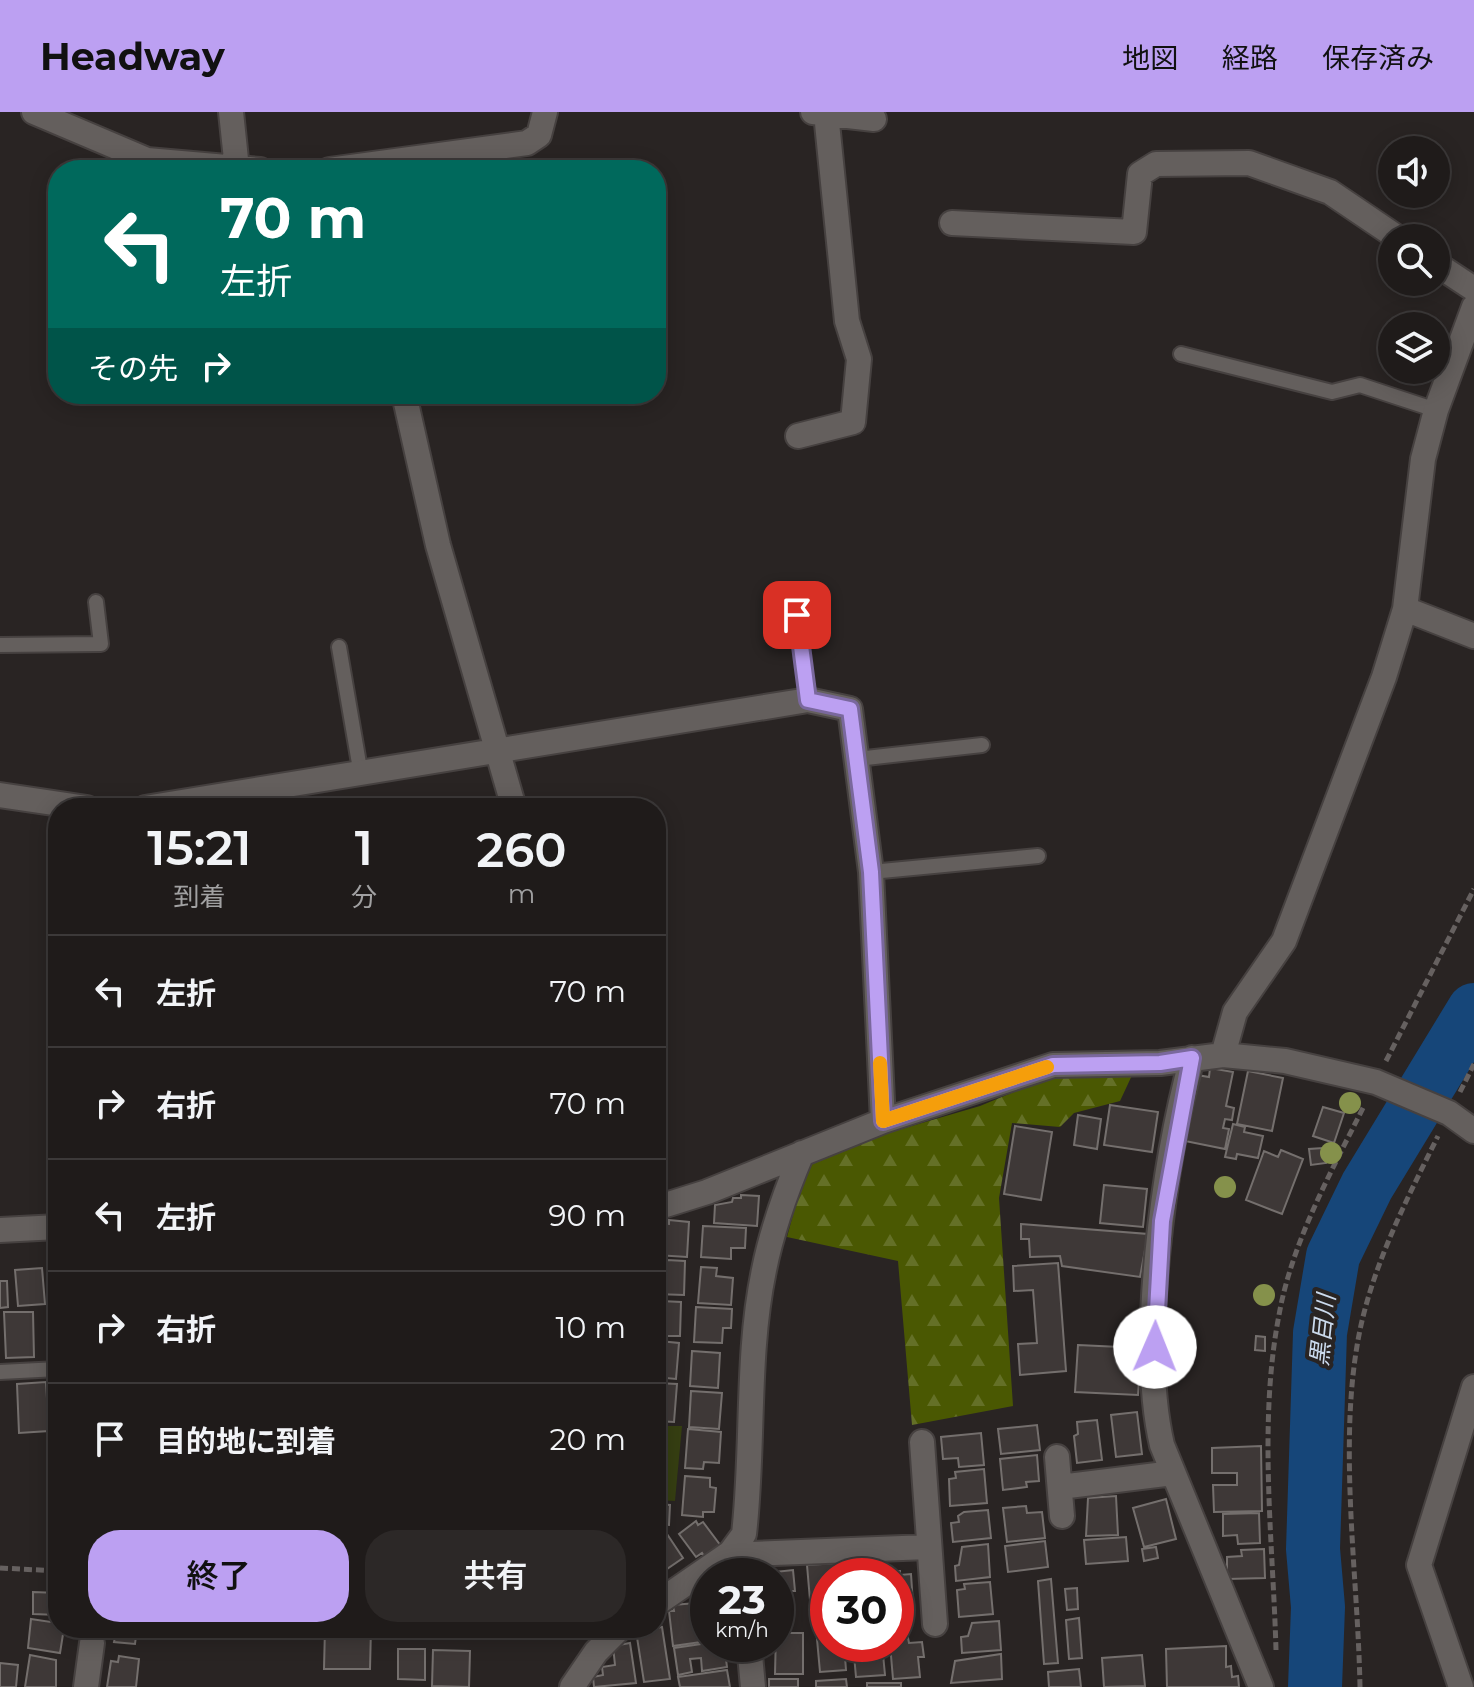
<!DOCTYPE html>
<html lang="ja">
<meta charset="utf-8">
<style>
:root{--surface:#1f1b1a;--page:#2c2827;--text:#f1f3f6;--muted:#a1a1a2;--line:#3c3939;--accent:#bca0f2}
body{margin:0;font-family:Montserrat,"Noto Sans JP",sans-serif;background:var(--page);color:var(--text);height:100vh;display:flex;flex-direction:column;font-size:30px;white-space:nowrap}
*{box-sizing:border-box;margin:0}
p{font-size:26px;color:var(--muted)}
.icon{flex:none;width:44px;height:44px;fill:none;stroke:currentColor;stroke-width:2;stroke-linecap:round;stroke-linejoin:round}
.map{position:relative;flex:1;overflow:hidden}
.panel{position:absolute;left:48px;top:686px;width:618px;height:840px;display:flex;flex-direction:column;background:var(--surface);border-radius:32px;box-shadow:0 4px 20px #0003,0 0 0 2px var(--line)}
.panel>*{flex:none}
.banner{position:absolute;left:48px;top:48px;width:618px;height:244px;border-radius:32px;box-shadow:0 4px 20px #0003,0 0 0 2px var(--line);background:#00695c;color:#fff;overflow:hidden}
.buttons{position:absolute;left:1378px;top:24px;display:grid;gap:16px}
.buttons a{display:grid;place-items:center;width:72px;height:72px;border-radius:50%;background:var(--surface);box-shadow:0 4px 20px #0003,0 0 0 2px var(--line);font-size:40px}
.speed{position:absolute;left:690px;top:1446px;display:flex;gap:16px;font-size:40px;font-weight:700;text-align:center}
.speed>*{display:grid;place-content:center;width:104px;height:104px;border-radius:50%;background:var(--surface);box-shadow:0 4px 20px #0003,0 0 0 2px var(--line);line-height:1}
.speed small{font-size:20px;font-weight:400}
.speed .limit{border:12px solid #d22;background:#fff;color:#111}
.pin{position:absolute;display:grid;place-items:center;width:68px;height:68px;color:#fff;margin:-34px;border-radius:16px;box-shadow:0 4px 12px #0006}
.me{position:absolute;width:88px;margin:-44px;rotate:1deg;stroke-linejoin:round;filter:drop-shadow(0 0 6px #0008)}
.turn{display:flex;align-items:center;gap:28px;height:168px;padding:0 40px;font-size:36px}
.turn .icon{width:104px;height:104px;stroke-width:2.5}
.turn b{display:block;font-size:56px;line-height:68px}
.then{display:flex;align-items:center;height:76px;padding:0 40px;background:#0003;gap:16px;font-size:30px}
.eta{display:flex;justify-content:space-evenly;align-items:center;height:136px;text-align:center}
.eta b{font-size:48px;font-weight:600;line-height:56px}
.cta{display:flex;gap:16px;margin-top:auto;padding:16px 40px}
.cta a{flex:1;height:92px;border-radius:32px;background:var(--accent);color:#111;font-size:32px;font-weight:600;line-height:92px;text-align:center}
.cta a+a{background:var(--page);color:var(--text)}
ul{padding:0;list-style:none}
li{display:flex;align-items:center;gap:24px;height:112px;padding:0 40px;border-top:2px solid var(--line)}
li div{flex:1}
li b{display:block;font-size:30px}
li em{font-style:normal}
header{display:flex;align-items:center;gap:48px;box-sizing:border-box;height:112px;padding:0 40px;background:var(--accent);color:#111}
header strong{font-size:38px}
nav{display:flex;gap:44px;margin-inline-start:auto;font-size:28px}
.map>svg:first-child{display:block}
.forest{fill:url(#forest-firs)}
.park{fill:#363f12}
.lines{fill:none;stroke-linecap:round;stroke-linejoin:round}
.river{stroke:#164679;stroke-width:54}
.building{fill:#3e3837;stroke:#746f6d;stroke-width:2}
.lane-casing{stroke:#464140;stroke-width:18}
.street-casing{stroke:#464140;stroke-width:28}
.path{stroke:#666160;stroke-width:5;stroke-dasharray:8 4;stroke-linecap:butt}
.lane{stroke:#645f5d;stroke-width:14}
.street{stroke:#645f5d;stroke-width:24}
.tree{fill:#85914b}
.route-casing{stroke:#7a689d;stroke-width:20}
.route{stroke:#bca0f2;stroke-width:14}
.slow{stroke:#f59e0b;stroke-width:14}
.labels{text-anchor:middle;stroke-width:8;stroke-linejoin:round;paint-order:stroke}
.water-label{font-size:24px;font-style:italic;fill:#cbdaed;stroke:#292423}
</style>
<header>
<strong>Headway</strong>
<nav><a>地図</a><a>経路</a><a>保存済み</a></nav>
</header>
<div class="map">
<svg width="1474" height="1575" viewBox="0 0 1474 1575">
<defs>
<pattern id="forest-firs" width="22" height="20" patternUnits="userSpaceOnUse" patternTransform="scale(2)"><rect width="22" height="20" fill="#4a5802"/><path d="M5 1l3.5 6h-7zM16 11l3.5 6h-7z" fill="#647027"/></pattern>
</defs>
<rect width="100%" height="100%" fill="#292423"/>
<path class="forest" d="M1134,959L1120,989L1074,1001L1060,1015L1012,1011L999,1086L1013,1294L912,1313L898,1149L787,1125L809,1044L980,994L1055,963Z"/>
<path class="park" d="M656,1314H682L675,1389L656,1388Z"/>
<g class="lines">
<path class="river" d="M1315,1575L1318,1495L1313,1437L1320,1221L1333,1144L1367,1074L1474,898"/>
</g>
<path class="building" d="M1210,956L1233,960L1226,994L1234,996L1232,1008L1225,1007L1223,1016L1229,1017L1225,1037L1185,1029L1197,963L1209,965Z
M1248,959L1283,966L1272,1019L1237,1012Z
M1110,993L1158,1000L1152,1040L1104,1033Z
M1323,995L1344,1001L1334,1031L1313,1024Z
M1078,1003L1101,1007L1097,1037L1074,1033Z
M1233,1012L1245,1015L1244,1020L1263,1024L1258,1046L1237,1042L1236,1047L1225,1045Z
M1015,1014L1052,1020L1041,1088L1004,1082Z
M1323,1036L1326,1051L1311,1053L1309,1037Z
M1281,1038L1303,1047L1282,1102L1246,1088L1264,1039L1278,1045Z
M1104,1073L1147,1077L1143,1115L1100,1111Z
M741,1083L759,1084L757,1114L714,1111L715,1093L732,1090L733,1086H741Z
M669,1108L689,1110L687,1145L656,1143V1111L669,1112Z
M1021,1112L1148,1122L1140,1165L1062,1154L1060,1144L1030,1145L1029,1127H1021Z
M703,1114L746,1116L745,1136H731V1147L701,1145Z
M667,1148L685,1149L684,1183L656,1182L657,1155L666,1156Z
M1058,1151L1066,1259L1020,1263L1018,1232L1037,1231L1033,1178L1014,1179L1013,1154Z
M58,1154V1191L52,1192L49,1155Z
M701,1155L717,1156L716,1164L733,1166L731,1193L698,1191Z
M42,1156L45,1192L18,1194L15,1158Z
M0,1169H7L8,1195L0,1196Z
M661,1189L681,1190L680,1224H656V1195H661Z
M696,1195L732,1197L731,1216H723L722,1231L694,1230Z
M53,1197H58V1243H56Z
M4,1200H33L34,1245L6,1246Z
M1256,1224L1265,1225V1239L1255,1238Z
M659,1229L679,1231L676,1267L656,1265Z
M1078,1233L1141,1236L1138,1283L1075,1280Z
M692,1239L720,1241L718,1276L690,1274Z
M46,1270L49,1319L19,1321L17,1272Z
M657,1271L677,1272L674,1310L656,1309Z
M691,1279L722,1281L719,1317L689,1315Z
M1137,1300L1142,1342L1116,1345L1111,1303Z
M1097,1308L1102,1348L1077,1351L1074,1324L1078,1322L1077,1310Z
M1037,1313L1040,1338L1001,1342L998,1317Z
M688,1317L721,1320L719,1351L704,1350L703,1357L685,1356Z
M981,1321L984,1353L959,1355L958,1346L943,1347L941,1325Z
M1261,1334L1262,1399L1214,1400L1213,1373H1237V1361H1212V1336Z
M1037,1343L1039,1369L1026,1370L1027,1375L1003,1378L1000,1347Z
M984,1357L987,1391L950,1394L949,1367L956,1366L955,1360Z
M685,1364L710,1366V1375L716,1376L714,1400H703V1405L682,1403Z
M1116,1384L1118,1423L1086,1424L1088,1386Z
M1166,1387L1176,1427L1144,1435L1133,1396Z
M656,1392L670,1393L669,1413L656,1412Z
M1026,1394L1027,1401L1042,1400L1045,1426L1007,1430L1003,1396Z
M988,1398L991,1426L953,1430L951,1411L959,1410L958,1404L964,1400Z
M1259,1401L1260,1431L1238,1432L1237,1423L1223,1424V1402Z
M696,1409L698,1413L703,1410L721,1434L705,1446L702,1441L696,1445L679,1422Z
M665,1419L683,1446L661,1461L656,1454V1426Z
M1126,1425L1128,1449L1086,1452L1084,1428Z
M1045,1429L1048,1455L1008,1460L1005,1434Z
M988,1432L990,1465L956,1469L955,1454L959,1453L962,1435Z
M1156,1435L1158,1446L1144,1449L1142,1437Z
M1264,1437L1265,1466L1227,1467V1445L1242,1444L1241,1438Z
M838,1451V1464H828V1499L811,1500L807,1453Z
M793,1458L795,1479H790L791,1494L776,1496V1464H766V1461Z
M900,1459V1463L911,1462L914,1507L896,1508V1464H889V1460Z
M1051,1467L1058,1551L1044,1552L1038,1469Z
M990,1470L993,1502L959,1505L957,1478L965,1477L964,1472Z
M1077,1476L1078,1497L1067,1498L1065,1477Z
M33,1480L58,1481V1503L33,1502Z
M696,1491L701,1530L673,1534L669,1499H674L673,1493Z
M1079,1506L1082,1546L1069,1547L1066,1508Z
M31,1507L58,1511V1516H64L60,1541L28,1536Z
M999,1509L1001,1538L962,1541L961,1525L968,1524L972,1511Z
M828,1514V1532H844L846,1558L820,1560L816,1516Z
M662,1515L670,1567L644,1570L636,1519Z
M109,1516H137L135,1532L114,1530L116,1521L108,1520Z
M325,1516H371L370,1557H324Z
M776,1521H803V1562H775Z
M908,1526L909,1531L922,1530L924,1545H918L920,1565L893,1567L890,1532Z
M630,1531L636,1571L594,1575L593,1565L603,1563L602,1555L615,1553L613,1534Z
M708,1531L724,1532L727,1555L702,1559L701,1546L690,1547L692,1560L678,1563L674,1536Z
M853,1532H882L885,1563L856,1565Z
M1226,1534V1555L1231,1554L1232,1565L1238,1564L1239,1575H1167L1166,1537Z
M398,1537H425V1568L398,1567Z
M433,1538L470,1539L469,1575L432,1574Z
M1001,1542L1002,1567L951,1571L955,1549Z
M30,1543L56,1548V1575H25Z
M1142,1543L1145,1574L1104,1575L1102,1546Z
M119,1544L139,1547L136,1575H107L111,1549L118,1550Z
M0,1551L18,1553L16,1575H0Z
M1079,1557L1081,1575H1049L1048,1560Z
M727,1558L730,1575H680L678,1565Z
M769,1567H798V1575H769Z
M846,1567L847,1575H816V1569Z
M867,1571H901V1575H867Z"/>
<g class="lines">
<defs>
<path id="lane" d="M1181,242L1332,280L1360,273L1436,298
M797,503L808,588
M0,533L101,532L96,490
M339,535L361,663
M857,647L982,633
M871,760L1038,744
M0,1260L58,1257"/>
<path id="street" d="M34,0L147,48L260,58
M231,0L237,57
M813,0L874,7
M329,58L527,31L539,23L545,0
M952,111L1134,120L1140,62L1156,52L1249,51L1330,80L1398,126
M1436,152L1474,177
M404,282L438,433L514,696
M798,324L853,310L859,247L847,209L826,1
M1405,497L1474,524
M0,683L87,696
M145,696L808,588L850,597L871,760L883,1009
M1223,943L1235,900L1284,829L1384,565L1405,497L1423,347L1436,298L1474,195
M1192,946C1164,1049 1138,1231 1162,1333L1261,1575
M656,1096L707,1080L883,1009L1053,953L1160,951L1223,943L1285,949L1376,970L1449,1001L1474,1019
M0,1118L58,1115
M922,1330L935,1512
M1057,1345L1062,1404
M1060,1375L1173,1361
M751,1442L928,1435
M656,1492L730,1441L744,1422C754,1335 746,1244 764,1158C772,1117 786,1079 802,1041
M749,1532L753,1575
M86,1575L92,1531
M572,1575L596,1540L620,1516
M1461,1575L1419,1453L1474,1275"/>
</defs>
<use href="#lane" class="lane-casing"/>
<use href="#street" class="street-casing"/>
<path class="path" d="M1386,949L1474,777
M1460,980L1474,952
M0,1456L58,1459
M1276,1538C1273,1429 1258,1311 1279,1203C1292,1130 1331,1060 1364,994
M1360,1575C1358,1466 1339,1341 1357,1234C1369,1160 1405,1091 1438,1024"/>
<use href="#lane" class="lane"/>
<use href="#street" class="street"/>
</g>
<g class="tree">
<circle cx="1350" cy="991" r="11"/>
<circle cx="1331" cy="1041" r="11"/>
<circle cx="1225" cy="1075" r="11"/>
<circle cx="1264" cy="1183" r="11"/>
</g>
<g class="lines">
<defs>
<path id="route" d="M797,503L808,588L850,597L871,760L883,1009L1053,953L1160,951L1192,946L1162,1109L1155,1235"/>
</defs>
<use href="#route" class="route-casing"/>
<use href="#route" class="route"/>
<path class="slow" d="M880,951L883,1009L1047,955"/>
</g>
<g class="labels">
<g class="water-label">
<text transform="translate(1323 1218) rotate(-84)" y="8">黒目川</text>
</g>
</g>
</svg>
<div class="buttons">
<a><svg class="icon" aria-label="sound" viewBox="0 0 24 24"><path d="M4 9h4l5-4v14l-5-4H4zM17 9q2 3 0 6"/></svg></a>
<a><svg class="icon" aria-label="search" viewBox="0 0 24 24"><circle cx="10" cy="10" r="6"/><path d="M15 15l6 6"/></svg></a>
<a><svg class="icon" aria-label="layers" viewBox="0 0 24 24"><path d="M12 4l9 5-9 5-9-5zM3 14l9 5 9-5"/></svg></a>
</div>
<div class="speed"><div>23<small>km/h</small></div><div class="limit">30</div></div>
<div class="pin" style="left:797px;top:503px;background:#d93025"><svg class="icon" aria-label="arrive" viewBox="0 0 24 24"><path d="M6 21V4h12l-3 4 3 4H6"/></svg></div>
<svg class="me" style="left:1155px;top:1235px" viewBox="-20 -20 40 40"><circle r="19" fill="#fff"/><path d="M0-13L10 11 0 6-10 11z" fill="#bca0f2"/></svg>
<div class="banner">
<div class="turn"><svg class="icon" aria-label="left" viewBox="0 0 24 24"><path d="M17 20v-9H6M10 6l-5 5 5 5"/></svg><div><b>70 m</b>左折</div></div>
<div class="then">その先<svg class="icon" aria-label="right" viewBox="0 0 24 24"><path d="M7 20v-9h11M14 6l5 5-5 5"/></svg></div>
</div>
<section class="panel">
<div class="eta">
<div><b>15:21</b><p>到着</p></div>
<div><b>1</b><p>分</p></div>
<div><b>260</b><p>m</p></div>
</div>
<ul>
<li><svg class="icon" aria-label="left" viewBox="0 0 24 24"><path d="M17 20v-9H6M10 6l-5 5 5 5"/></svg><div><b>左折</b></div><em>70 m</em></li>
<li><svg class="icon" aria-label="right" viewBox="0 0 24 24"><path d="M7 20v-9h11M14 6l5 5-5 5"/></svg><div><b>右折</b></div><em>70 m</em></li>
<li><svg class="icon" aria-label="left" viewBox="0 0 24 24"><path d="M17 20v-9H6M10 6l-5 5 5 5"/></svg><div><b>左折</b></div><em>90 m</em></li>
<li><svg class="icon" aria-label="right" viewBox="0 0 24 24"><path d="M7 20v-9h11M14 6l5 5-5 5"/></svg><div><b>右折</b></div><em>10 m</em></li>
<li><svg class="icon" aria-label="arrive" viewBox="0 0 24 24"><path d="M6 21V4h12l-3 4 3 4H6"/></svg><div><b>目的地に到着</b></div><em>20 m</em></li>
</ul>
<div class="cta"><a>終了</a><a>共有</a></div>
</section>
</div>
